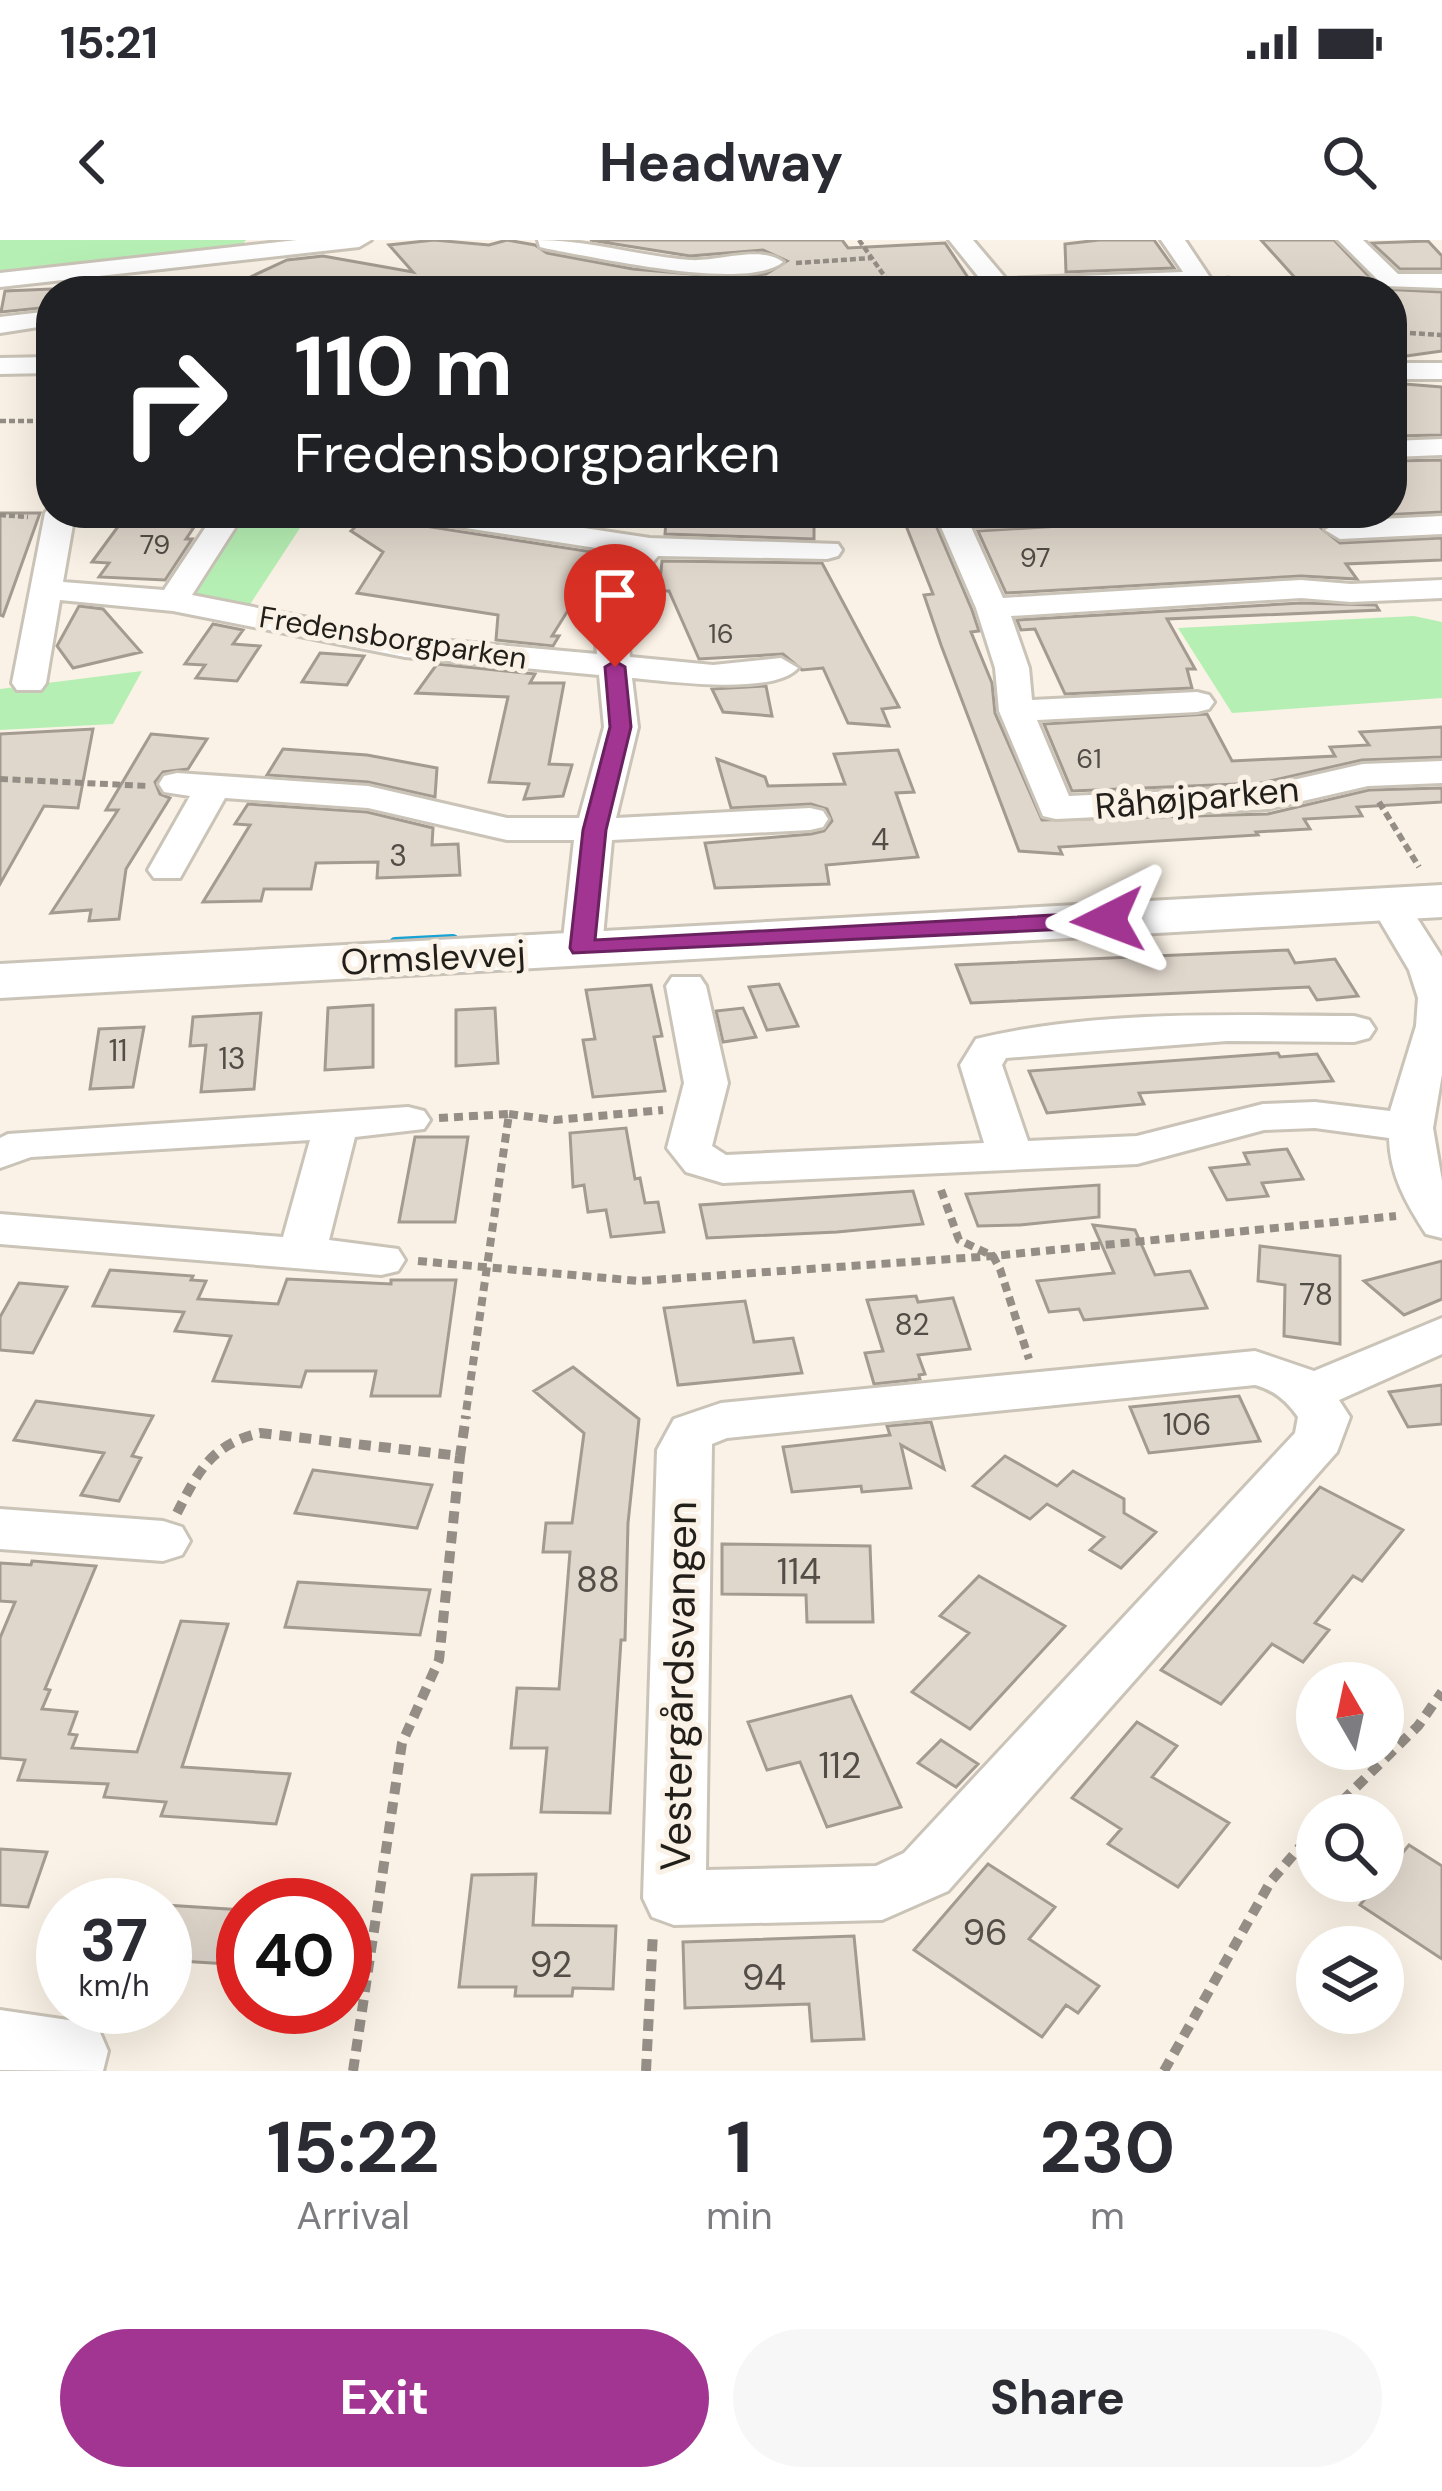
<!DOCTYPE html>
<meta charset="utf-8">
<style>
:root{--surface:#fff;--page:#f7f7f7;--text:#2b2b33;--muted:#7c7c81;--accent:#a23492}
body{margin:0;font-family:"DM Sans",sans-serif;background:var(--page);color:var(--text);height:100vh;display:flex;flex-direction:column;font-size:45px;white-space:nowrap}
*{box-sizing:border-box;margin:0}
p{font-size:39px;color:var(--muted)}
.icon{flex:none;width:66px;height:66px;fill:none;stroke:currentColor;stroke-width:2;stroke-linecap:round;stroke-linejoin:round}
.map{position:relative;height:1831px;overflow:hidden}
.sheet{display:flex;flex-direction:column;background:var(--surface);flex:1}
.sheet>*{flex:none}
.top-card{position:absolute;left:36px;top:36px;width:1371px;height:252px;border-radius:48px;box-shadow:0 12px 48px #0002;background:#202124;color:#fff;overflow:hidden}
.needle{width:78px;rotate:351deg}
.buttons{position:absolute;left:1296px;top:1422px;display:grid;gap:24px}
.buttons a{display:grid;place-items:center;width:108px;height:108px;border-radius:50%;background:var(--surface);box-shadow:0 12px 48px #0002;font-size:60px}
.speed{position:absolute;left:36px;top:1638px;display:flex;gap:24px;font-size:60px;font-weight:700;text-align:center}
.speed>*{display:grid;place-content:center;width:156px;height:156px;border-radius:50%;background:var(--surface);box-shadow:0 12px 48px #0002;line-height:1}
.speed small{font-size:30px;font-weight:400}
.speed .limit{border:18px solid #d22;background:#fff;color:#111}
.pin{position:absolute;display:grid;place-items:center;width:102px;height:102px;color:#fff;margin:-123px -51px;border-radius:50% 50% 50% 0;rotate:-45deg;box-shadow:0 0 12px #0007}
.pin .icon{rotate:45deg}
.me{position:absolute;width:132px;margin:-66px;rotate:267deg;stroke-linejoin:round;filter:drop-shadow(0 0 9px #0008)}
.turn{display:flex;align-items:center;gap:42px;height:252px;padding:0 60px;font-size:54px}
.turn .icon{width:156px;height:156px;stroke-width:2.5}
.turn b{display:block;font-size:84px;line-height:102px}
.eta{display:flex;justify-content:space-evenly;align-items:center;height:204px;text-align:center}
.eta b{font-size:72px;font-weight:700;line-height:84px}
.button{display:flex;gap:24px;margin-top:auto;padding:24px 60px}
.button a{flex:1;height:138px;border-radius:72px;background:var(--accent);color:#fff;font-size:48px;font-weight:700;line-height:138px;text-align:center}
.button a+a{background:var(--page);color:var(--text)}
.status{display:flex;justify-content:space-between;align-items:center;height:84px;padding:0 60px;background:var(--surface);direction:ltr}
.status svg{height:33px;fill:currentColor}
header{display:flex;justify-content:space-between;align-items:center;height:156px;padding:0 60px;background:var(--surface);font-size:54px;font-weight:700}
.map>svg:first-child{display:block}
.green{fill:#b6efb4}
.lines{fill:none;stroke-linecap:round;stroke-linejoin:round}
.stream{stroke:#19a3d4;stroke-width:12}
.building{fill:#e0d7cc;stroke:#a39a90;stroke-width:3}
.street-casing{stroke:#cac3b7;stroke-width:6}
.secondary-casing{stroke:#cac3b7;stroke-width:6}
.path-far3{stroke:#948e86;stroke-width:4.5;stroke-dasharray:6 3;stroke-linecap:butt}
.path-far2{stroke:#948e86;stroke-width:6;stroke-dasharray:8 4.5;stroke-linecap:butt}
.path-far1{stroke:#948e86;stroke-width:8;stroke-dasharray:9 6;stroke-linecap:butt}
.path{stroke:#948e86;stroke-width:10;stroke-dasharray:12 8;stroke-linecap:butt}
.street{fill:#fff;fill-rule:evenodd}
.secondary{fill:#fff;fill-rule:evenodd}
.route{fill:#a23492;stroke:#69225f;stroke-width:3}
.labels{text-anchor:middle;stroke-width:10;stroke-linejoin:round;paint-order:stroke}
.far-number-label{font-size:27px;fill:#524d47}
.far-street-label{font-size:30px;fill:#221f1b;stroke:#faf2e6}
.number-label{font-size:30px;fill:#524d47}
.street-label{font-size:36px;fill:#221f1b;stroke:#faf2e6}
.near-number-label{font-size:36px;fill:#524d47}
.near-street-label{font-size:42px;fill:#221f1b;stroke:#faf2e6}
</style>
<div class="status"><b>15:21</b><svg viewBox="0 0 49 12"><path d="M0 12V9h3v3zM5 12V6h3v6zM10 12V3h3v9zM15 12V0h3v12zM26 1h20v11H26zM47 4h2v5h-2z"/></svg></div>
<header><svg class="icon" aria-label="back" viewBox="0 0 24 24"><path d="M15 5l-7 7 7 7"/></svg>Headway<svg class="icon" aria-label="search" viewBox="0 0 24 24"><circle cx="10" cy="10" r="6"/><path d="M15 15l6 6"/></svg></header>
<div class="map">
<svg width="1442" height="1831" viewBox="0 0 1442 1831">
<rect width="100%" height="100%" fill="#faf2e6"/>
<path class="green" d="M0,0H246L238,10L0,37Z
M228,273H318L300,288L247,369L195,360L190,354Z
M1414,376L1442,382V458L1232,473L1178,388Z
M142,431L113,484L0,490V449Z"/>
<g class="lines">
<path class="stream" d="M395,703L453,700"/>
</g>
<path class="building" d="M434,0L489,5L507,0L535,5L547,13L633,29L738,38L766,34L787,21L763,10L690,16L590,0H842L848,8L945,3L977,51H220L287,20L323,16L413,32L389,5Z
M1099,0H1154L1174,28L1066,32L1065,4Z
M1261,0H1334L1381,49L1442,52V111L1392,118V51H1307Z
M1428,1L1442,16V29H1400L1372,3Z
M51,49V67L1,72L5,51Z
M1392,143L1442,147V195L1392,196Z
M1442,220V272L1340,277L1321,288L1340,303L1442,298V320L1346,324L1357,339L1301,336L1006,353L978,291L1161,280L1156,273H1392V221Z
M0,273H40L3,376L0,375Z
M128,273H182L174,286L194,287L186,299H192L165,340L99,337L109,323L92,322Z
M370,273L410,278L425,286L618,316L596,342L587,340L552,396H559L553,406L496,400L498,375L357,353L383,312L351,291Z
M675,273L814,276V299L665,294L666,281H674Z
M932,276L972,370L979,391L971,392L992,443L995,473L1042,580L1268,574L1369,550L1442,548V562L1357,567L1362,576L1304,579L1310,589L1256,592L1258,595L1059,607L1062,614L1019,611L941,405L924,355L933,354L903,278Z
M662,321L822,323L899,467L882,469L889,486L848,483L823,428L802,430L783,414L699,419L669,351H659Z
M1301,363L1376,365L1379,370L1167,379L1195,429H1187L1192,448L1065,454L1035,389L1021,390L1017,380Z
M79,366L103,369L141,412L73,428L57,406Z
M213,384L243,390L233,404L260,406L237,441L196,438L205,425L185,424Z
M320,413L364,416L347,445L302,442Z
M437,424L535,434L530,443H564L549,524L572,525L563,556L524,559L529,544L489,542L508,457L416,453Z
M766,446L772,476L723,472L712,449Z
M1207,474L1232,521L1335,516L1330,507L1369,505L1360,492L1442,487V517L1362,520L1261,543L1072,551L1044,484Z
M93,489L78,568L44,566L0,644V494Z
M151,494L207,499L188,529L163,532L155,542L160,554L170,558L126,629L119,679L89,681L91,670L51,673L118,570H106Z
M283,509L367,515L437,528L435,557L368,542L267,535Z
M898,510L914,552L896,553L918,617L826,625L829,644L715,648L705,603L811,594L824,591L832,581L827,569L811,564L731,568L717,519L765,537L768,546L845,544L834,514Z
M248,564L367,572L433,588L432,605L458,604L460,635L377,638L378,622L316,623L311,649H264L261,661L203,662L250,585L235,584Z
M1288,710L1295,723L1335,719L1358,756L1317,760L1309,747L971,763L956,725Z
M779,744L798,786L767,790L749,747Z
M651,745L662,796L654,797L665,851L593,857L583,800L595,799L586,750Z
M373,765V827L325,830L328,768Z
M495,768L498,823L456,826V770Z
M743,768L756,797L723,802L716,771Z
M261,773L254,849L201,852L206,805L190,806L193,777Z
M144,787L133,847L90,849L99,789Z
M1278,813L1280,817L1317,814L1333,841L1139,853L1144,864L1047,873L1029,831Z
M626,888L635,939L640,938L645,963L658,962L664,992L611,997L606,970L588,972L584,945L573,947L570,893Z
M415,897H468L455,982H399Z
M1287,909L1303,939L1262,943L1268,956L1227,960L1210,928L1249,924L1244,913Z
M1099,945V977L1020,985L978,986L966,954Z
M913,951L923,984L837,992L707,998L700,965Z
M1093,985L1135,990L1155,1035L1190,1031L1207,1068L1084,1080L1079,1069L1049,1072L1037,1041L1114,1033Z
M1260,1006L1340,1016V1104L1284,1096L1285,1045L1258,1041Z
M1442,1021V1059L1404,1075L1364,1041Z
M110,1030L193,1036L191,1040L206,1041L198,1059L278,1064L287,1039L391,1044V1040H456L440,1156H371L376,1131H306L301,1147L213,1141L231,1096L175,1091L184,1072L93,1066Z
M19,1043L67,1047L33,1113L0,1110V1077Z
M916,1056L918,1062L953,1058L970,1109L918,1115L925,1134L919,1135L920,1139L874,1144L865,1113L883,1111L867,1060Z
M745,1061L754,1102L793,1098L802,1133L678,1145L664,1068Z
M573,1127L639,1179L628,1283L625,1400H621L610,1573L541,1572L547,1508H511L517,1448L559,1449L570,1312H543L546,1283H572L584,1193L534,1151Z
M1442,1145V1184L1408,1187L1389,1152Z
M1239,1156L1260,1201L1149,1213L1130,1167Z
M36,1161L153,1176L132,1216L141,1218L119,1261L81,1255L104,1213L14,1200Z
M931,1182L944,1229L901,1205L911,1248L862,1252L861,1246L792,1252L783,1207L890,1195L887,1186Z
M1005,1216L1057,1246L1073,1231L1124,1259V1273L1156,1292L1121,1328L1090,1310L1104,1297L1047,1264L1030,1279L973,1246Z
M313,1230L432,1245L417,1288L295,1273Z
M1320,1247L1403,1290L1362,1341L1353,1336L1315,1383L1329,1390L1303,1422L1272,1404L1221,1464L1161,1430Z
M722,1304L870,1306L873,1382H807L806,1355L722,1354Z
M32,1321L96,1326L45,1449L50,1450L42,1469L77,1472L69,1494L77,1495L72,1508L137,1512L181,1381L228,1384L182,1527L290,1534L276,1584L161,1576L166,1562L104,1557L108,1544L18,1540L25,1520L0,1518V1398L15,1362L0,1361V1323L31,1325Z
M979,1336L1065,1386L970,1489L912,1452L969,1393L940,1376Z
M298,1342L430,1350L420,1395L285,1387Z
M851,1456L901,1567L827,1587L800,1522L767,1530L748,1482Z
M1137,1482L1177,1506L1152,1537L1229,1583L1178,1647L1108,1604L1121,1589L1072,1558Z
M941,1500L978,1524L956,1547L918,1523Z
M1409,1605L1442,1626V1719L1360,1665Z
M0,1609L47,1612L28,1667L0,1665Z
M988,1624L1055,1667L1029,1699L1099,1746L1078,1773L1066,1765L1042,1797L914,1710Z
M536,1634L533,1685L616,1686L613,1749L573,1748L572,1756H515L516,1747H459L472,1635Z
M165,1665L243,1670V1725L165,1720Z
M854,1696L864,1799L812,1801L809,1764L685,1768L683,1702Z"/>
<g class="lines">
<defs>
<path id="street" d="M297,0H371L359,7L0,47V33Z
M538,0C590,0 638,16 690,20C716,22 762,5 783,22C747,52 595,17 548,9L540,7Z
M949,0H973L1006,39L1183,32L1161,0H1185L1211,39L1199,46L990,51Z
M1338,0H1363L1398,34H1442V48L1384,46Z
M51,71V85L0,93V77Z
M51,117V133L0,134V118Z
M1392,123H1442V139H1392Z
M1442,199V215L1392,217V201Z
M51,266V273H75L63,342L164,350L215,273H239L242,277L192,355L405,397L597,414L591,357L629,313L426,282L411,273H485L650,298L838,304L842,310L838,316L827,319L658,316L623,358L630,417L713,425L781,418L798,428C774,456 668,441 632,438L638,487L616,578L810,568L823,571L828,579L823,587L810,590L612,600L602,708L596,716H568L562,708L574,600H507L368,568L225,558L180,638H154L148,630L190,556L164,552L159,544L164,536L177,533L368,546L507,578H579L604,487L599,435L405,417L173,371L60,360L46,443L41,450H17L12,443L45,273Z
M935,273H1111L1096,282L971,287L1003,358L1301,340L1351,344L1442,340V358L1351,362L1301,358L1011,376L1029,428L1032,460L1197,452L1209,455L1214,462L1209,469L1197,472L1037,480L1069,556L1262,547L1363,524L1442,521V543L1368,546L1268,569L1056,579L1043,576L999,471L995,428L976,368Z
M1442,276V294L1340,299L1325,290L1340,281Z
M1389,652L1403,656L1442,717V834L1433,888L1442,941V998L1426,994C1406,963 1390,935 1389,898L1315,888L1264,890L1137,924L723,943L686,932L667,908L684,843L666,746L672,737H700L706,746L728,843L712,906L726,915L984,903L960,825L976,799C1094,770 1233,775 1354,776L1369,780L1375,789L1369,798L1354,802L1227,801L1006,818L1002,825L1028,901L1137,896L1263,864L1315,862L1390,871L1416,786L1418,758L1409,730L1370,664L1375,656Z
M408,867L424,871L430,880L424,889L355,897L329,1000L398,1009L405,1020L398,1031L381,1035L0,1004V974L283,997L310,900L31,917L0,928V898L8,894Z
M1442,1078V1114L1339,1160L1350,1177L1337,1212L948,1651L882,1680L674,1685L652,1677L643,1658L657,1210L674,1179L721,1163L1255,1111L1314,1131ZM1255,1145C1274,1150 1287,1161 1298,1177L1295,1193L904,1613L876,1626L706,1630L712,1204L727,1198Z
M0,1269L163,1281L182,1287L190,1301L182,1315L163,1321L0,1309Z
M0,1770L75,1781L99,1790L108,1811L103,1831L0,1830Z"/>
<path id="secondary" d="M1442,645V677L0,758V724Z"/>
</defs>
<use href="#street" class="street-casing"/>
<use href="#secondary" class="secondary-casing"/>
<path class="path-far3" d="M859,0L895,51
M796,23L872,18
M1226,38L1355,41
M257,39L320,51
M214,51L234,47
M934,51L968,49
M1392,92L1442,95
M0,181H51
M0,275L28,277"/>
<path class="path-far2" d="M0,539L148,546
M1379,562L1419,627"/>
<path class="path-far1" d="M509,874L555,880L663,870
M439,878L509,874L465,1179
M941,950L959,1000L993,1016L1000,1029L1029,1119
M418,1021L639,1041L993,1016L1396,976"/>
<path class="path" d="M177,1273C198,1231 212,1204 260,1193L460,1216L466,1176
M1328,1575L1418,1486L1442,1452
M353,1831L402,1503L439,1420L460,1216
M646,1831L653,1692
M1164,1831L1271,1641L1317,1587"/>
<use href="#street" class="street"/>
<use href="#secondary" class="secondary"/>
</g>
<path class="route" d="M615,421L625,427L631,487L606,590L595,700L1108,672L1120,680L1108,687L573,713L570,708L583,590L610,487L605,427Z"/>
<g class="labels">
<g class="far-number-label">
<text x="155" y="314">79</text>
<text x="1035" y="327">97</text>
<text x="721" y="403">16</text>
<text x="1089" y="528">61</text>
</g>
<g class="far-street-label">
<text transform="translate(393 398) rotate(9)" y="10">Fredensborgparken</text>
</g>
<g class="number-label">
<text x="880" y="610">4</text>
<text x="398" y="626">3</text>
<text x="118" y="821">11</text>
<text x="232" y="829">13</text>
<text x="1316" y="1065">78</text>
<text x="912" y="1095">82</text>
<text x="1187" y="1195">106</text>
</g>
<g class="street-label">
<text transform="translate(1197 557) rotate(-5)" y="13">Råhøjparken</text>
<text transform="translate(433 717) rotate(-3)" y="13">Ormslevvej</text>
</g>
<g class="near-number-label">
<text x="799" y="1344">114</text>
<text x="598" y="1352">88</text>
<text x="840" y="1538">112</text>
<text x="985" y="1705">96</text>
<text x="551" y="1737">92</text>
<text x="764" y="1750">94</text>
</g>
<g class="near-street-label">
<text transform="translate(678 1446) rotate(-89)" y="15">Vestergårdsvangen</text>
</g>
</g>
</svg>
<div class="buttons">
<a><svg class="needle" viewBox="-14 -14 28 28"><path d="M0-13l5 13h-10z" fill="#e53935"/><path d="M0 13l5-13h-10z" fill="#7c7c81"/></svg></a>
<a><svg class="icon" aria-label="search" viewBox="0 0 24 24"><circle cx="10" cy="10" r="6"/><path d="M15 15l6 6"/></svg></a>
<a><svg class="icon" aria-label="layers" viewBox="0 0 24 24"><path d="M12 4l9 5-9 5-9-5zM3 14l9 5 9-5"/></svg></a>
</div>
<div class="speed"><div>37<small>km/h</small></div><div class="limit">40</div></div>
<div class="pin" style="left:615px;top:427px;background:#d93025"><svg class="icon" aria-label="arrive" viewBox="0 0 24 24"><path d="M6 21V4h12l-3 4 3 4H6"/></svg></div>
<svg class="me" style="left:1108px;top:680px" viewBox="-20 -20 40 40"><path d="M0-17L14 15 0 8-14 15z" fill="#a23492" stroke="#fff" stroke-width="4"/></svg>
<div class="top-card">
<div class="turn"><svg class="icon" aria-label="right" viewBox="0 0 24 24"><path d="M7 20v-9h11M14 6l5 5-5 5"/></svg><div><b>110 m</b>Fredensborgparken</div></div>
</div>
</div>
<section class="sheet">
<div class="eta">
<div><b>15:22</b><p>Arrival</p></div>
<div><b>1</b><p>min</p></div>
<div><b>230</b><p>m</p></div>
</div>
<div class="button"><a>Exit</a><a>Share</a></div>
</section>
